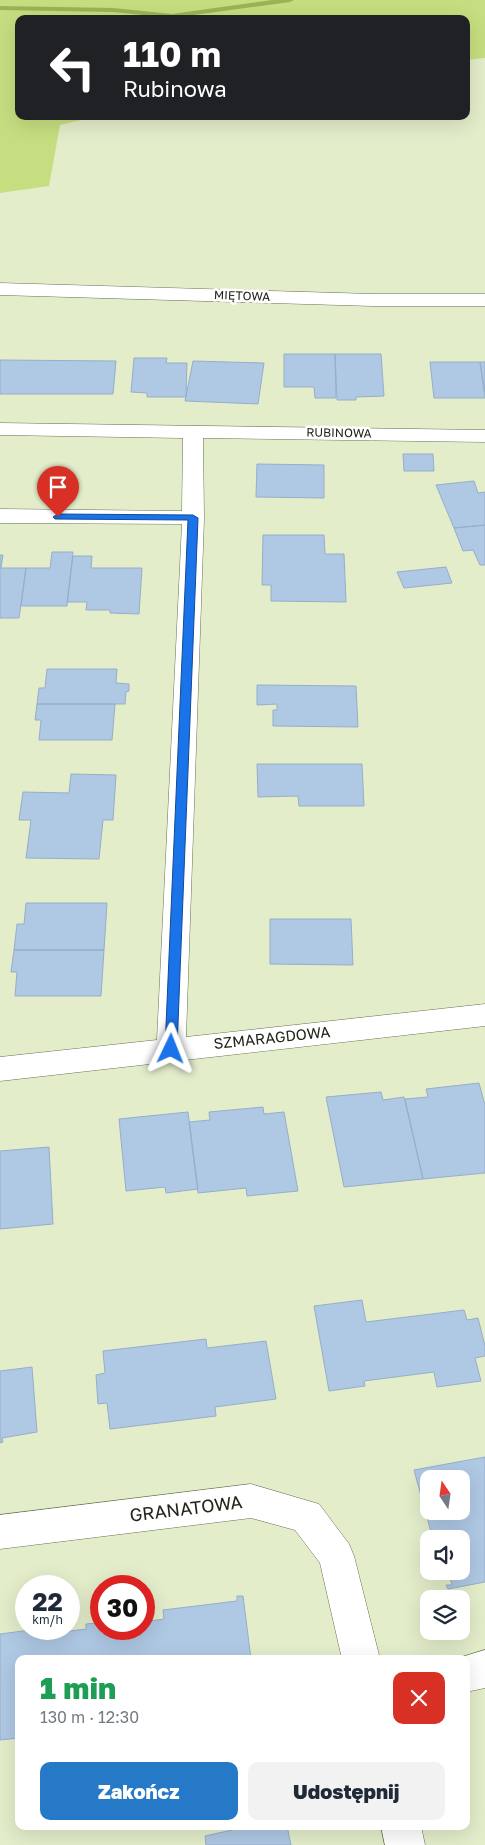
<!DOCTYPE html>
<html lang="pl">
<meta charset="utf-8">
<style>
:root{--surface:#fff;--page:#f2f2f3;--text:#1f2937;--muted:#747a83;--accent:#2679c7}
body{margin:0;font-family:"Golos Text",sans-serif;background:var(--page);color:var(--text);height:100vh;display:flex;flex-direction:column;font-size:19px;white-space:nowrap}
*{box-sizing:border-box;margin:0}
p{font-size:16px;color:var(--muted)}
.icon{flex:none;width:28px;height:28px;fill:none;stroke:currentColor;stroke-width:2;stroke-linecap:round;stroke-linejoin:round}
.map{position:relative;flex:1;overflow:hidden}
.drawer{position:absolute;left:15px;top:1655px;width:455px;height:175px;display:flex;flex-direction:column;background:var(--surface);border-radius:10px;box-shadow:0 5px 20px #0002}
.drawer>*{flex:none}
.banner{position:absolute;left:15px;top:15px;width:455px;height:105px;border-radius:10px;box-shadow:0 5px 20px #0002;background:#202124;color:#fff;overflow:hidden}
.needle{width:32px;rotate:347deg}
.tools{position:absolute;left:420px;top:1470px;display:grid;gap:10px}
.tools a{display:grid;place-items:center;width:50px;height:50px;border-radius:10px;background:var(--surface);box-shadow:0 5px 20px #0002;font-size:25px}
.speed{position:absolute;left:15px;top:1575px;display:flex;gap:10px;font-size:25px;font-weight:700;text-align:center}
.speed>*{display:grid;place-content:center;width:65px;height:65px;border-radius:50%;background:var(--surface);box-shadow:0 5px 20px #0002;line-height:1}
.speed small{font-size:12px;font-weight:400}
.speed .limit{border:8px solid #d22;background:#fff;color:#111}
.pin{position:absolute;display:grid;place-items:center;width:42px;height:42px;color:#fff;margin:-51px -21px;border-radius:50% 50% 50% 0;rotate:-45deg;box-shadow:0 0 5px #0007}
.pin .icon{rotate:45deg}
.me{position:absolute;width:55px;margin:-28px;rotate:2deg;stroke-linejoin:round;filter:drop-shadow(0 0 4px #0008)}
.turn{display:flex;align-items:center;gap:18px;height:105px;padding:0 25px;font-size:22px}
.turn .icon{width:65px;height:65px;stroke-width:2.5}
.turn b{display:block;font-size:35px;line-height:42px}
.round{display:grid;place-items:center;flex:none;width:52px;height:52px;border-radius:10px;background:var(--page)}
.head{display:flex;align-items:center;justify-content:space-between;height:85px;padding:0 25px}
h1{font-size:30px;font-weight:800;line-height:38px;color:#1e9e55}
.button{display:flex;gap:10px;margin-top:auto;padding:10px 25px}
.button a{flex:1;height:58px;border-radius:10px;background:var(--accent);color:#fff;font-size:20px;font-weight:800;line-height:58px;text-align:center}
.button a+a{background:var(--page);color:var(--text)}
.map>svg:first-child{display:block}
.green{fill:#c6de80}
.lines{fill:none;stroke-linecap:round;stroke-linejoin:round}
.stream{fill:#9cb355;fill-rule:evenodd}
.building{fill:#afc8e4;stroke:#96aec9;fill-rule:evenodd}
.minor-casing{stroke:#687152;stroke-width:1}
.minor{fill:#fff;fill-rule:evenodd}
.route{fill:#1a73e8;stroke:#114b97}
.labels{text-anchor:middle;stroke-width:5;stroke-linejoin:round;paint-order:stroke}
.far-street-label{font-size:12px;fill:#222619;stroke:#fff}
.street-label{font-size:15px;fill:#222619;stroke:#fff}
.near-street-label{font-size:18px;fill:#222619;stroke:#fff}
</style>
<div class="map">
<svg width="485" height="1845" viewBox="0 0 485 1845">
<rect width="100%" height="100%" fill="#e3edca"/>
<path class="green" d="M0,0H485V58L466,60V19H19V116H97L60,125L49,186L0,193Z"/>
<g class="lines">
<path class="stream" d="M272,0H294L290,2L172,18L113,12L0,10V6L113,8L172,14Z"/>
</g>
<path class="building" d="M284,354H335L336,398H315L314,387H284Z
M335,354H381L384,396L356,397V400H337Z
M134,358H167L166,363H187L186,397H147V393L131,392Z
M0,360L116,361L113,394H0Z
M193,361L264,363L258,404L185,401Z
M430,362H480L485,398H434Z
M480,362H485V393Z
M403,454H433L434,471H404Z
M257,464L324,465V498L256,497Z
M474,481L478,493L485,492V525L454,528L436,485Z
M485,525V565H480L473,550L463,551L454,528Z
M263,535H324L325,554H344L346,602L271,601V585H262Z
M52,552H73L67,606H21L26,568H50Z
M0,555H3L1,568H26L19,618H0Z
M73,556H92L91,568H142L139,614L110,613V610H86L87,602H67Z
M446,567L452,583L404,588L397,572Z
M47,669H117L116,683L129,684V691L126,692L125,704H37L39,688H45Z
M257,685L356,686L358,727L273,726V710H277V704L257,705Z
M37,704H115L112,740H39L41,720H35Z
M257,764H362L364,806H299L298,796L258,797Z
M71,774L116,775L113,820H103L99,859L26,858L31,820H19L23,792L69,793Z
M26,903H107L104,950H14L17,924H24Z
M270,919H351L353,965L270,964Z
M14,950H104L101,996H15L17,972H11Z
M479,1083L485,1105V1173L423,1179L405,1099L428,1097L426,1089Z
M381,1092L383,1100L404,1097L423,1179L344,1187L326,1097Z
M263,1107L264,1114L284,1112L298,1191L247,1196L246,1188L198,1193L189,1122L210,1120L209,1112Z
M188,1112L198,1189L166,1193L165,1187L126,1191L119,1119Z
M49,1147L53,1224L0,1229V1151Z
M362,1300L366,1322L464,1310L467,1320L478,1318L485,1346V1356L475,1358L481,1381L437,1387L434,1372L364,1381L365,1386L329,1391L314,1306Z
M206,1339L207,1348L266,1341L276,1399L215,1407L216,1416L110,1429L107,1403L98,1404L96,1375L105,1373L103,1351Z
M32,1367L37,1432L2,1438L3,1442L0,1443V1371Z
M485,1457V1582L448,1589L446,1585H452L448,1571H461V1539H439L438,1532H431L414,1470ZM429,1479H461V1511H429Z
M237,1596H243L251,1659H19V1738L0,1740V1634L38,1629L39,1635L86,1629V1624L97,1623V1627H101V1629H144V1622L164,1619L163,1610L237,1601Z
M250,1826H287L291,1845H206L205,1836Z"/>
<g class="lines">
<defs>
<path id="minor" d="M0,283L373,294H485V306H373L0,295Z
M0,423L485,430V442L203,438L204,518L186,1037L485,1004V1026L0,1081V1057L157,1040L182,524L0,523V509L182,511L183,438L0,435Z
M251,1484L319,1504L349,1544L354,1556L380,1659H342L320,1563L295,1530L251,1518L0,1549V1515Z
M485,1650V1688L466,1692V1659H455Z
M381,1826H421L425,1845H385Z"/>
</defs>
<use href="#minor" class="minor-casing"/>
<use href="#minor" class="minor"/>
</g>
<path class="route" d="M58,514L193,515L198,518L177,1049L176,1052H167L165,1049L188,520L55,519L53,517Z"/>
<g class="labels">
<g class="far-street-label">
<text transform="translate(242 296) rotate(2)" y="4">MIĘTOWA</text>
<text transform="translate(339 433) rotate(1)" y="4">RUBINOWA</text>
</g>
<g class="street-label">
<text transform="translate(272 1038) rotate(-6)" y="5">SZMARAGDOWA</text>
</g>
<g class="near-street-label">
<text transform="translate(186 1509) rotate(-7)" y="6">GRANATOWA</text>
</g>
</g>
</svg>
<div class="tools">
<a><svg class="needle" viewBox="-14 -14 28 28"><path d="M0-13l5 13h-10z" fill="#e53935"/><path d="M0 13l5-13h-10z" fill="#747a83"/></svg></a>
<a><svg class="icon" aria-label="sound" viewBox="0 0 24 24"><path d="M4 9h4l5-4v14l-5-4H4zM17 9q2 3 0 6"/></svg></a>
<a><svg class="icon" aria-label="layers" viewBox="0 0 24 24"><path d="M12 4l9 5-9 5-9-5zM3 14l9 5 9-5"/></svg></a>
</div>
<div class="speed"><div>22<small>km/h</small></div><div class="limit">30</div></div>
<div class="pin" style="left:58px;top:517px;background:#d93025"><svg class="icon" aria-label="arrive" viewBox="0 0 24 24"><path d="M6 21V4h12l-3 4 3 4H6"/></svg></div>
<svg class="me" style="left:171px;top:1049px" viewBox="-20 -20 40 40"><path d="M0-17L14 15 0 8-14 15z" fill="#1a73e8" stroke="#fff" stroke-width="4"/></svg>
<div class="banner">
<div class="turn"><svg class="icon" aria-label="left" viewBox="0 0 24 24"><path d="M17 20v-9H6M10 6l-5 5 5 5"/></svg><div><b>110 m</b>Rubinowa</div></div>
</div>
<section class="drawer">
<div class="head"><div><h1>1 min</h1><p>130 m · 12:30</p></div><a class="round" style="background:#d93025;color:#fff"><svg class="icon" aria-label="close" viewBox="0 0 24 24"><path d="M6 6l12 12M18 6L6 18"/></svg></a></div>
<div class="button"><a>Zakończ</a><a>Udostępnij</a></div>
</section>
</div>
